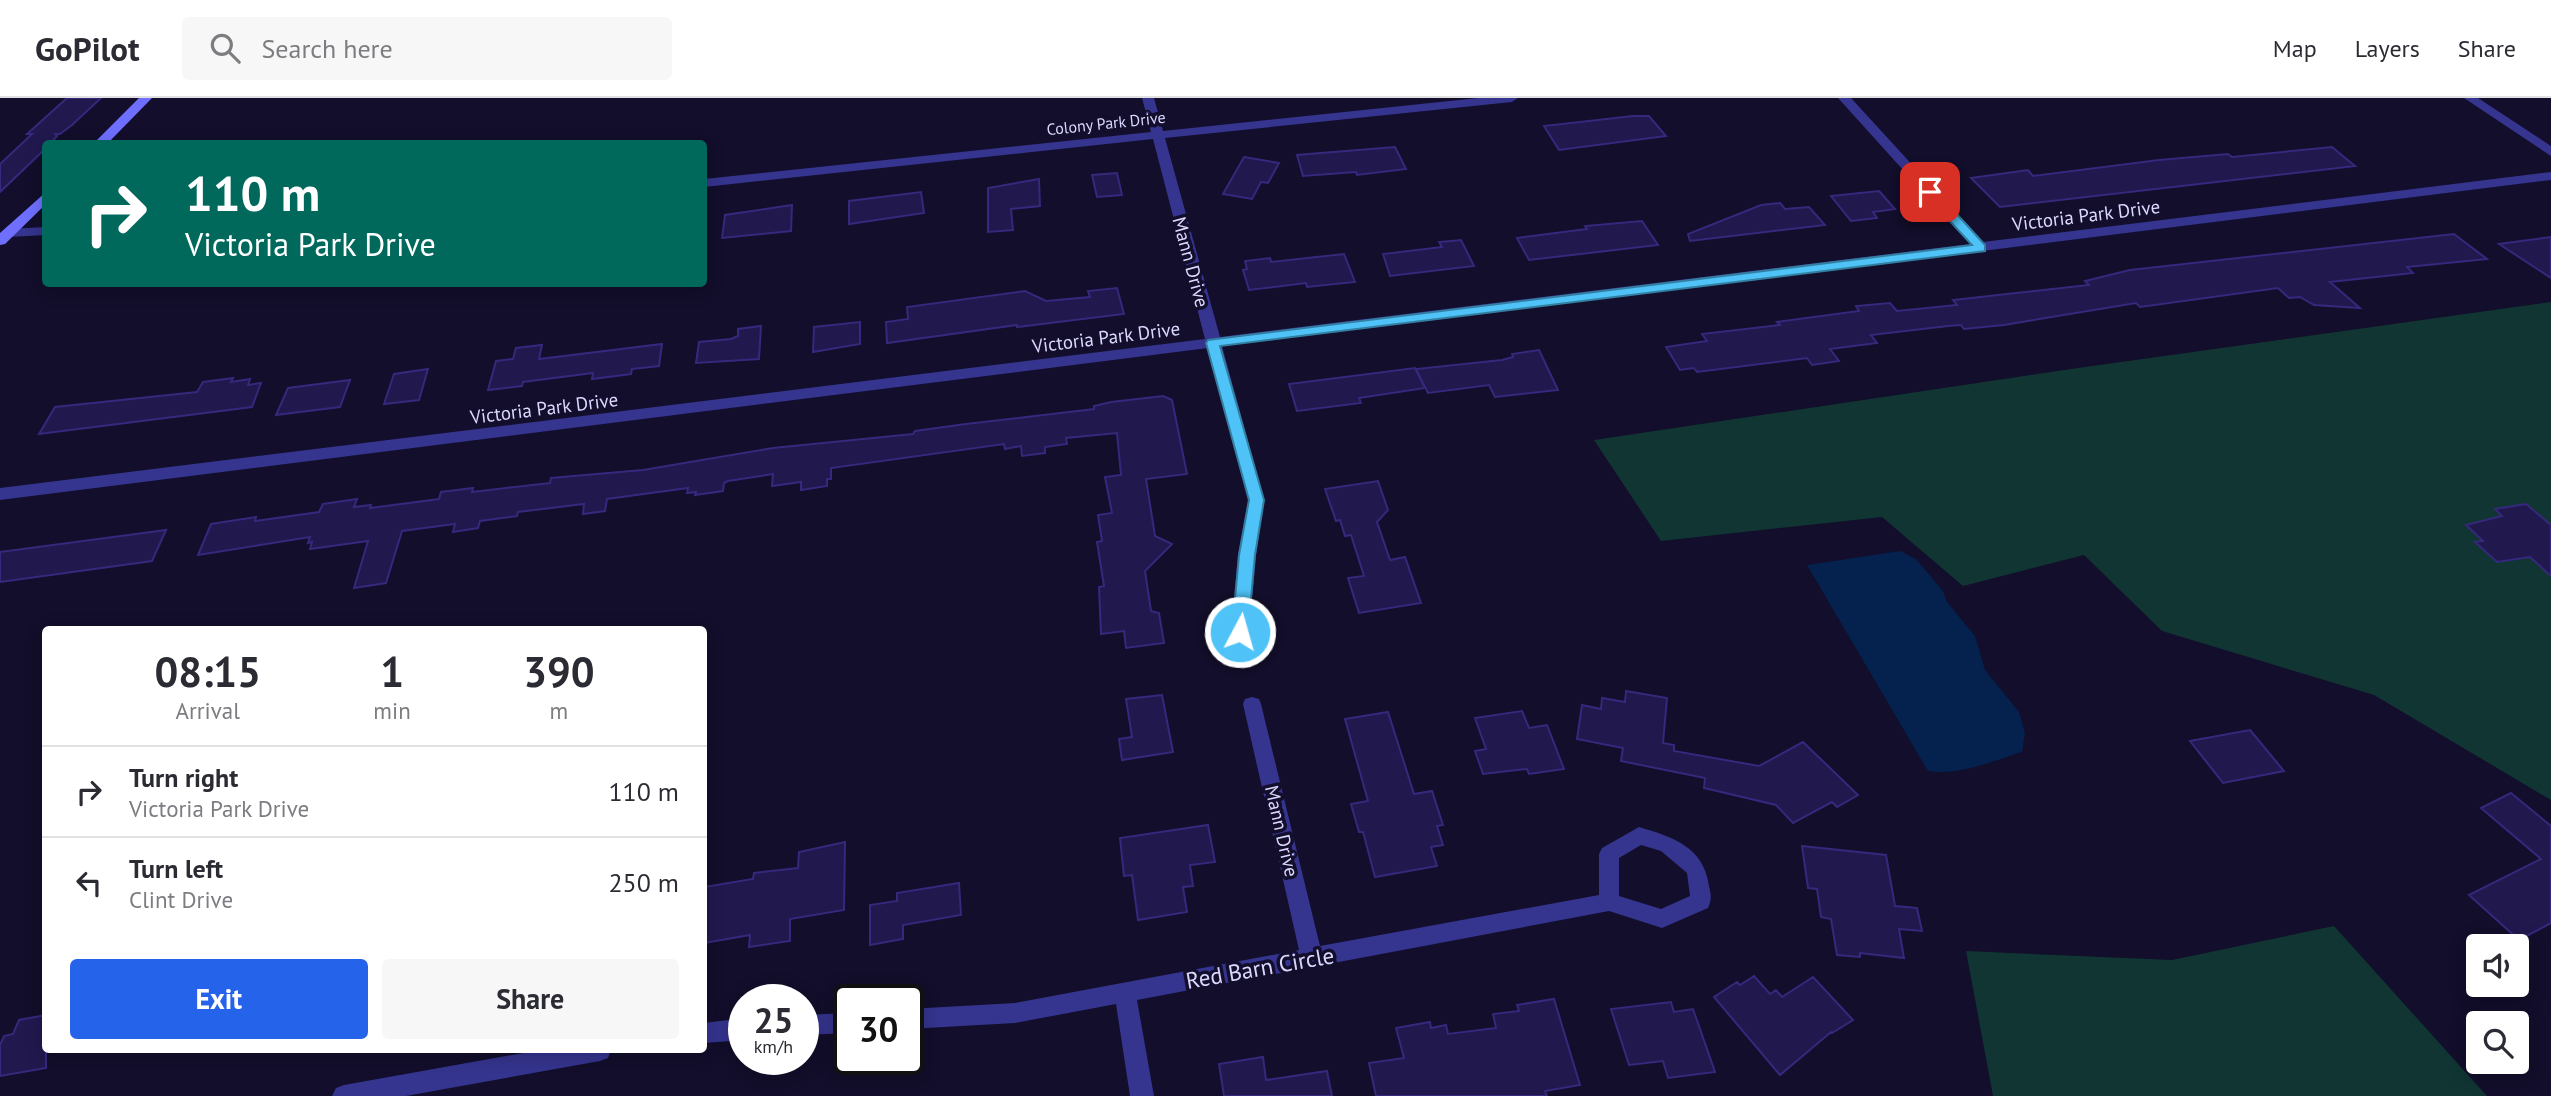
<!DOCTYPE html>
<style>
:root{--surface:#fff;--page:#f7f7f7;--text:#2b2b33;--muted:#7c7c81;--line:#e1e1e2;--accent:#2563eb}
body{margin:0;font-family:"PT Sans",sans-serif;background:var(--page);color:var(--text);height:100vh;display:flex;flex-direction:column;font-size:26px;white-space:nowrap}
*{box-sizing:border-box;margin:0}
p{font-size:23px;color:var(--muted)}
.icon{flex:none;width:38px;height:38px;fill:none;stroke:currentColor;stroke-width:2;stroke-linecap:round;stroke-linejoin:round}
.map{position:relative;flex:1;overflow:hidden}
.panel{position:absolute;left:42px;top:528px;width:665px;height:427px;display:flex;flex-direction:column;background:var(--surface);border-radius:7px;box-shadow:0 4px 18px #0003}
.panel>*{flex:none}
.top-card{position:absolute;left:42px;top:42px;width:665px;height:147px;border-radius:7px;box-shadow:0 4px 18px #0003;background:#00695c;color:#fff;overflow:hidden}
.controls{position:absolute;left:2466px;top:836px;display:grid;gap:14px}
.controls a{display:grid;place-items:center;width:63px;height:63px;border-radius:7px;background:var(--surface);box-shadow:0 4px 18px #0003;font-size:35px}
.speed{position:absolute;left:728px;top:886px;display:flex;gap:14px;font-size:35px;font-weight:700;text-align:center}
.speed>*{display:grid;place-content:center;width:91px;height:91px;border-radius:50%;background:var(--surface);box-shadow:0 4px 18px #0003;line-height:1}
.speed small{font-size:18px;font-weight:400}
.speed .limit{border:4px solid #111;border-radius:10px;background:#fff;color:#111}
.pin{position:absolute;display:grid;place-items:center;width:60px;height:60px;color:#fff;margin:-30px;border-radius:14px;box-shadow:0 4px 10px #0006}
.me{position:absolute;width:77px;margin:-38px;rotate:6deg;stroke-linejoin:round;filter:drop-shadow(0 0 5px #0008)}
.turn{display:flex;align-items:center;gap:24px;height:147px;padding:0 28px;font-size:32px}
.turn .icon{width:91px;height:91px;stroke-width:2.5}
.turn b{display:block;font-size:49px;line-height:60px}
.eta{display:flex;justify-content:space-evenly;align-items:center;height:119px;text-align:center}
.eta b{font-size:42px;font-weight:600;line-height:49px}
.action{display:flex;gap:14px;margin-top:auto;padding:14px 28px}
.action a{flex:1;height:80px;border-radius:7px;background:var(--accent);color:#fff;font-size:28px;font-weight:600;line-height:80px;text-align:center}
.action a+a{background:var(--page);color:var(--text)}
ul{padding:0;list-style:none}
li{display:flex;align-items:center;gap:21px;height:91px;padding:0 28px;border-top:2px solid var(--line)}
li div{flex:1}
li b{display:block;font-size:26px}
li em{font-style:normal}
header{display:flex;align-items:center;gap:42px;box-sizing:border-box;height:98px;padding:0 35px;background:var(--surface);border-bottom:2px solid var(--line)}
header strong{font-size:33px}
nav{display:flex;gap:38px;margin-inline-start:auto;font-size:24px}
.search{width:490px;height:63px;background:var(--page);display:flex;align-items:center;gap:18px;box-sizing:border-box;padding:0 24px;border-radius:7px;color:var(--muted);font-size:26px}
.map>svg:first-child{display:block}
.green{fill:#103533}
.water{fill:#05214d}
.building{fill:#21184e;stroke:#36287c;stroke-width:2}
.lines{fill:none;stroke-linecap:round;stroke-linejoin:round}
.street{fill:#35348e;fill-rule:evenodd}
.secondary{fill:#6f6fff;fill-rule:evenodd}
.route{fill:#4fc3f7;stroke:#337fa1;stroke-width:2}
.labels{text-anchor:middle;stroke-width:7;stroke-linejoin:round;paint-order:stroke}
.far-street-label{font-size:16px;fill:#dbd8ff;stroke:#120e2b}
.street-label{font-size:19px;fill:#dbd8ff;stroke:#120e2b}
.near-street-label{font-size:23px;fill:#dbd8ff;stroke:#120e2b}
</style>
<header>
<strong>GoPilot</strong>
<div class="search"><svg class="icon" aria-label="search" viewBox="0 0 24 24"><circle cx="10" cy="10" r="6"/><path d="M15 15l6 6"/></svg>Search here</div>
<nav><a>Map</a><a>Layers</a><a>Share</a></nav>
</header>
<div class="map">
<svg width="2551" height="998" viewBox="0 0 2551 998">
<rect width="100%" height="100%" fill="#120e2b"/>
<path class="green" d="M2551,204V702L2374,597L2162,533L2084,457L1963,488L1882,419L1661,443L1594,342L2078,270Z
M2334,828L2487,998H1993L1966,853L2172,862Z"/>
<path class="water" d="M1900,453L1916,461L1943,493L1947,504L1975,538L1985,572L2019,614L2025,635L2022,654C1993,663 1959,678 1928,673L1807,467Z"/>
<path class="building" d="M67,0H101L72,27L60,36H55L57,38L50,46H46V50L0,94V66L32,36H27Z
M1633,18H1649L1666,38L1559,52L1544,28Z
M1395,49L1406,71L1357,77L1356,74L1303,78L1297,57Z
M2332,49L2355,68L2000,109L1971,80L2028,72L2033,78L2159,62L2228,56L2232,59Z
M1244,59L1279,65L1268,85L1261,84L1252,101L1223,96Z
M1117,75L1122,97L1097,99L1092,77Z
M1039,81L1040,108L1011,111L1013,132L988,134V90Z
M1879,93L1895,111L1873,114L1877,120L1851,123L1831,98Z
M921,94L924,115L849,126V103Z
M1780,105L1785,111L1809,109L1825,127L1690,143L1688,136L1761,107Z
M792,107L791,133L722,140L725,117Z
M1642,123L1658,147L1529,162L1517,140L1587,131L1585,128Z
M2454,136L2487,161L2407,169L2413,175L2330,184L2360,210L2314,207L2300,199L2289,200L2278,190L2140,209L2136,205L2004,227L1964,231L1961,227L1948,228L1871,237L1877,245L1830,251L1839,263L1812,267L1807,260L1697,274L1694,270L1680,272L1666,249L1707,243L1702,236L1780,227L1777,224L1859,213L1856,208L1890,205L1897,213L1957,207L1953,202L2089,187L2085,183L2130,172Z
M2551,139V180L2499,146Z
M1461,142L1474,168L1390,178L1383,156L1442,149L1439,144Z
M1344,156L1355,184L1307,189L1306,185L1249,192L1243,172L1247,171L1245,163L1270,160L1271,164Z
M1117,190L1124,216L1017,229V227L887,245L886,224L908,221L907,209L1025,193L1046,203L1090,199L1088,193Z
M860,224V246L813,254L814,229Z
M761,228L759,261L696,265L699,244L731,241L738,238V231Z
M662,246L659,268L632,271L631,276L592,281L593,275L523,284L522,288L488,292L496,263L513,261L516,250L542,247L539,261Z
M1539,252L1558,292L1495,299L1489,287L1428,295L1416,271L1502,262L1513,259L1512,256Z
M1415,270L1425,290L1359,300L1361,305L1297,313L1289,286Z
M428,271L419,302L384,306L394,276Z
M233,280L231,284L250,281L248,287L261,285L252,309L39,336L55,309L197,294L203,284Z
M350,282L340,309L276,317L288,290Z
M1163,298L1172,302L1187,376L1146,381L1155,438L1172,446L1145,473L1151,513L1159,515L1164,545L1126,550L1124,533L1101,536L1099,489L1104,488L1097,444L1102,443L1098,417L1112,415L1105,379L1121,377L1117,335L1066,340L1067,346L1045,349V355L1022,358L1021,348L1005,351L1004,346L831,370V381H827V388L801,392V384L772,388L773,376L728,383L724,385L723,393L695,397L696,394L687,395L688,390L607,401L605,413L583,416L584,406L518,414L517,418L480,423L478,430L453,434L455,426L402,433L386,485L354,490L368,443L310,451L312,444L308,445L310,439L198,457L211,426L256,419L255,423L319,414L323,406L357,401L354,409L371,407L370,410L439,401L441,394L473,390L472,394L550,385L551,380L643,372L773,350L913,336L915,333L966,326L1094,311V308L1111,304Z
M1378,383L1388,412L1377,424L1390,462L1405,459L1421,505L1359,515L1348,480L1364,478L1351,437L1345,438L1340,422L1336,423L1325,391Z
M2526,406L2551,427V478L2530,459L2497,464L2475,444L2483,443L2466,427L2502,418L2495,411Z
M166,432L152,463L0,484V454Z
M1626,593L1667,600L1663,645L1674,647V653L1759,668L1803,644L1858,697L1837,709L1832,704L1793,725L1776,707L1704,690L1705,680L1621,663L1623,650L1577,641L1582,607L1601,611L1602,600L1625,604Z
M1162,597L1173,654L1122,662L1119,641L1132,639L1126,601Z
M1522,613L1529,630L1547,627L1564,671L1529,676L1527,671L1483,676L1475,653L1486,651L1475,620Z
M1388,614L1414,696L1432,693L1443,727L1437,728L1443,747L1431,749L1437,768L1375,779L1363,734H1359L1351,706L1368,703L1345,621Z
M2250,632L2284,673L2223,685L2190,643Z
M2511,695L2551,728V825L2519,842L2469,797L2541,761L2481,710Z
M1208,727L1215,764L1190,767L1193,788L1183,789L1187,814L1138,822L1132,777L1124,778L1120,740Z
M845,744L844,812L790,821V843L749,849L750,837L704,845V789L753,781L754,775L798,770L799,754Z
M1802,748L1886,757L1895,808L1917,810L1922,833L1899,831L1904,860L1860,855V859L1837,857L1831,821L1821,819L1817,791L1808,790Z
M959,785L961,817L903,827V841L870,847V807L897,803V795Z
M1754,878L1770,896L1776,892L1782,899L1813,879L1853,922L1832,935L1831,934L1780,977L1714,899L1737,884L1740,887Z
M1554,901L1580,987L1545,993L1547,998H1376L1369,965L1404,960L1396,930L1430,924L1431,930L1446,927L1448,936L1496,930L1493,916L1519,913L1517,907Z
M1671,904L1674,914L1693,911L1715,974L1668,980L1663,963L1629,967L1611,911Z
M46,917V970L0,978V947L4,938L13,936L19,922Z
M1263,959L1266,982L1327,973L1332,998H1224L1219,966Z"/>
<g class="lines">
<path class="street" d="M1142,0H1154L1163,33L1478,0H1518L1512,4L1165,40L1220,239L1970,146L1838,0H1851L1983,144L2551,74V82L1222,248L1264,402L1256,457L1249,534L1246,539H1234L1231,534L1238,457L1248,402L1208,250L0,402V390L1205,241L1153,41L704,89V81L1151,34Z
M2464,0H2478L2551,48V58Z
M46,129V137L8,139L1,135L8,131Z
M1252,599L1259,601L1261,606L1320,848L1599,797V756L1602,750L1639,729C1673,739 1704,749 1709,788C1711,796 1712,802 1708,810L1662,830L1609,813L1137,902L1154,998H1130L1116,906L1015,925L908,931V911L1015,905L1299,852L1243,606L1245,601ZM1641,747L1661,753L1687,775L1690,798L1661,811L1619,798V760Z
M849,915V935L803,937V917Z
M744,920V942L704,945V925Z
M540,952H611L608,960L600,963L406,998H332L336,990L344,987Z"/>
<path class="secondary" d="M139,0H152L107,46H93Z
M46,94V106L5,146L0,147V135Z"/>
</g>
<path class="route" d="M1925,91H1934L1985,147V153L1220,248L1264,402L1255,457L1248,534L1245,538H1234L1232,534L1239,457L1249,402L1206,245L1208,242L1972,147L1925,96Z"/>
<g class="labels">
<g class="far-street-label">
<text transform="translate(1106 25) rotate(-6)" y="6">Colony Park Drive</text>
</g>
<g class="street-label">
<text transform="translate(2086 117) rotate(-7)" y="7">Victoria Park Drive</text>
<text transform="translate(1191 164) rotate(75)" y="7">Mann Drive</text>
<text transform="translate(1106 239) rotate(-7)" y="7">Victoria Park Drive</text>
<text transform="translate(544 310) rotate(-7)" y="7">Victoria Park Drive</text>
<text transform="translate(1282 733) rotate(77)" y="7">Mann Drive</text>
</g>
<g class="near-street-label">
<text transform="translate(1260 870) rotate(-10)" y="8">Red Barn Circle</text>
</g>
</g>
</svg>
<div class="controls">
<a><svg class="icon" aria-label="sound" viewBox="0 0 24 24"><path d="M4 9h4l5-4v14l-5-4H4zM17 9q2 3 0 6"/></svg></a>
<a><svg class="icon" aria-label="search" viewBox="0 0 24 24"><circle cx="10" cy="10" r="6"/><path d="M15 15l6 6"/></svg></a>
</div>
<div class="speed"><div>25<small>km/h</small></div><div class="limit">30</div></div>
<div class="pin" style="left:1930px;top:94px;background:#d93025"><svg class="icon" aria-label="arrive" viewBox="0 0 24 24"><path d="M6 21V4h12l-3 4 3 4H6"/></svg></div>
<svg class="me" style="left:1240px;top:534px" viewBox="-20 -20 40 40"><circle r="17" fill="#4fc3f7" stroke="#fff" stroke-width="3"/><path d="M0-11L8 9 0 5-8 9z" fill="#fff"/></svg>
<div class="top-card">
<div class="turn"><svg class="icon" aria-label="right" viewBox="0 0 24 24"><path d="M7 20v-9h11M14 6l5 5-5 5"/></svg><div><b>110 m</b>Victoria Park Drive</div></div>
</div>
<section class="panel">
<div class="eta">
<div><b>08:15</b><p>Arrival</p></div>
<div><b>1</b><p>min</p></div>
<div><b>390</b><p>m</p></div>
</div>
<ul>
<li><svg class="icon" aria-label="right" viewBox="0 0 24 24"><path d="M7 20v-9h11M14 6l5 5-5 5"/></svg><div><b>Turn right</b><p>Victoria Park Drive</p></div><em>110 m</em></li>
<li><svg class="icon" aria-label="left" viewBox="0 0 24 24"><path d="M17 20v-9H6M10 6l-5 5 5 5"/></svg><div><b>Turn left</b><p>Clint Drive</p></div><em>250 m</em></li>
</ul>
<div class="action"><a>Exit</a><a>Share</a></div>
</section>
</div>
